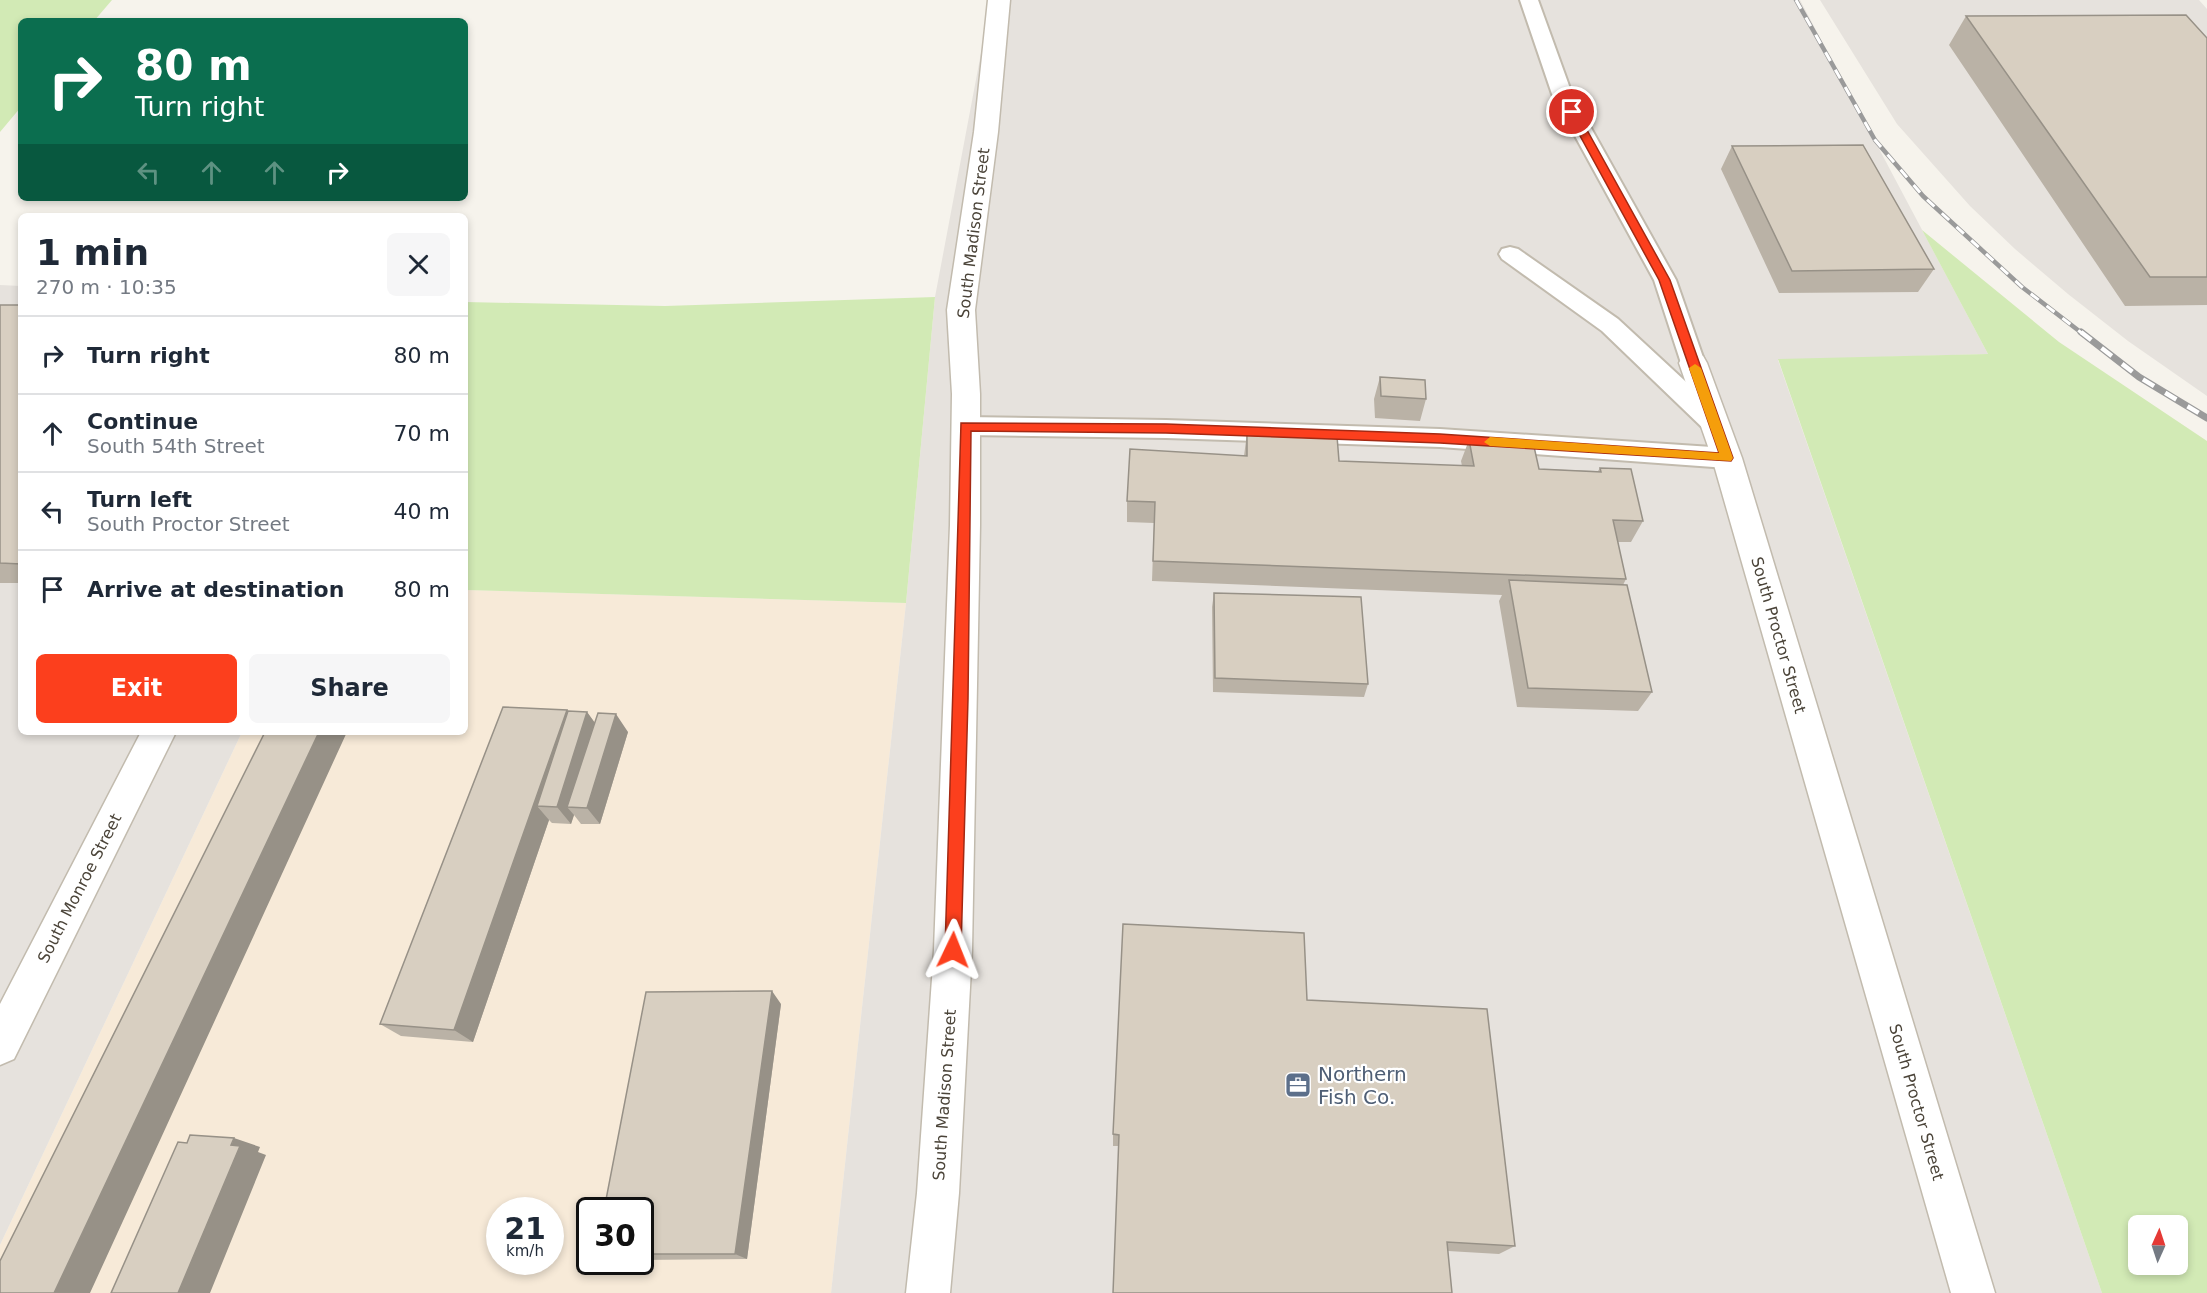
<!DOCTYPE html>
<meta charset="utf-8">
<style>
:root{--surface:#fff;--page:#f6f6f7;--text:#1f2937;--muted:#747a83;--line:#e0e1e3;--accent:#fc3f1d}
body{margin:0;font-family:"DejaVu Sans",sans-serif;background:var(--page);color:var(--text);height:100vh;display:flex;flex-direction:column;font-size:22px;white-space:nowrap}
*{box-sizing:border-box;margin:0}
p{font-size:20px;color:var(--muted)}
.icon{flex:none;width:33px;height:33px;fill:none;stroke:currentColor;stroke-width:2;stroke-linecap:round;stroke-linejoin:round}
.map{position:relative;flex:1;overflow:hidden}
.details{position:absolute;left:18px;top:213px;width:450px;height:522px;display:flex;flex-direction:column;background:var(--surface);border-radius:9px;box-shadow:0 3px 9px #0003}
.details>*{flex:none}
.banner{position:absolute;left:18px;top:18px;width:450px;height:183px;border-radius:9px;box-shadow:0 3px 9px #0003;background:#0b6e4f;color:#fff;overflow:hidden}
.needle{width:39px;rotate:3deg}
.tools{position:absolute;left:2128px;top:1215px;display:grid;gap:12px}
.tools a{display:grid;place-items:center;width:60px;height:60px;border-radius:9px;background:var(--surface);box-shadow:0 3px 9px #0003;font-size:30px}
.speed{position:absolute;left:486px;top:1197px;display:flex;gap:12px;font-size:30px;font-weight:700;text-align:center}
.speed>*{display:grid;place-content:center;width:78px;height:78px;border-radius:50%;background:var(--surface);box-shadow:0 3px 9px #0003;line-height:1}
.speed small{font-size:15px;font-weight:400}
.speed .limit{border:3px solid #111;border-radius:9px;background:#fff;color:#111}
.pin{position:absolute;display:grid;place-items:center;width:51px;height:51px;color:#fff;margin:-26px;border:3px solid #fff;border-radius:50%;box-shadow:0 2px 6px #0007}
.me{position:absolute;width:66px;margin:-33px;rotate:2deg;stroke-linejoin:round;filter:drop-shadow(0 0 4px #0008)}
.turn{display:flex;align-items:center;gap:21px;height:126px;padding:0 18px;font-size:27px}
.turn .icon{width:78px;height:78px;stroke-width:2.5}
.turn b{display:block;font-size:42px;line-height:51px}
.lanes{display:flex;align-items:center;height:57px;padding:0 18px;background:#0003;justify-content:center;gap:30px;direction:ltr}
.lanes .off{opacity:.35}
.round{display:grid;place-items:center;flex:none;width:63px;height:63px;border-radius:9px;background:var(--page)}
.head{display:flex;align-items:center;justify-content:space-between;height:102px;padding:0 18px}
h1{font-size:36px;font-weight:600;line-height:45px}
.button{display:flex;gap:12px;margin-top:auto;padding:12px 18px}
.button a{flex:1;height:69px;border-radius:9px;background:var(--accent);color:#fff;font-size:24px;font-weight:600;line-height:69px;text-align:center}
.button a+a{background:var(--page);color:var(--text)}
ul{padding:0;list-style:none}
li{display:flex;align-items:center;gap:18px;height:78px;padding:0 18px;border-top:2px solid var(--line)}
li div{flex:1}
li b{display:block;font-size:22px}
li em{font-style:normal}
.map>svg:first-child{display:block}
.commercial{fill:#f7ead8;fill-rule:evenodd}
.industrial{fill:#e6e2dd}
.green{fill:#d2eab5;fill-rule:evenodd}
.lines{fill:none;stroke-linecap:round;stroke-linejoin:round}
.lane-casing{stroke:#c2bbae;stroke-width:4}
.street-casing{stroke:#c2bbae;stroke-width:3}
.lane{fill:#fff;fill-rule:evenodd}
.street{fill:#fff;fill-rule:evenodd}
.rail-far1-casing{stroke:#9a9a9a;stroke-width:4.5}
.rail-casing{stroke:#9a9a9a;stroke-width:7}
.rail-far1{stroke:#fff;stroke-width:3;stroke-dasharray:10;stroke-linecap:butt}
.rail{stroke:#fff;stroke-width:4.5;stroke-dasharray:13;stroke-linecap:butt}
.wall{fill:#bab2a6}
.shaded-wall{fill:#979187}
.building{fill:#d8cfc1;stroke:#979187;stroke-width:1.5}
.route{fill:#fc3f1d;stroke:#a42913;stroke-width:1.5}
.slow{fill:#f59e0b}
.labels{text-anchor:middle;stroke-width:4.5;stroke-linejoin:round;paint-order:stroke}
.street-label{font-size:16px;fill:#4b4439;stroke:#fff}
.near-service-label{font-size:20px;fill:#4e5e75;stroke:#fff;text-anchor:start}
</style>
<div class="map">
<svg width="2207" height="1293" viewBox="0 0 2207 1293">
<rect width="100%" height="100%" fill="#f6f3ec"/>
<path class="commercial" d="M465,590L906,603L831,1293H0V1245L242,732H465ZM500,1210H550V1262H500ZM590,1210H640V1262H590Z"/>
<path class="industrial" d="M991,0H1800L1988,354L1778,360L2102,1293H831L906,603L935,297Z
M1820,0H2199L2207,9V396L2128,341L2068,294L2015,249L1970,206L1897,124Z
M0,285L21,286V732H242L0,1245Z"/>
<path class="green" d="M0,0H112L94,21H21V107L0,132Z
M1922,230L2059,342L2207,441V1293H2102L1778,359L1988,354ZM2139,1226H2178V1264H2139Z
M935,297L906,603L465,590V302L665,306Z"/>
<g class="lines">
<defs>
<path id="lane" d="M1520,0H1538L1572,94L1676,280L1705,363L1702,369L1693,372L1684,369L1681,363L1654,280L1552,94Z
M1510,247L1518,249L1618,319L1724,417L1728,424L1724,431L1715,433L1706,431L1602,331L1502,259L1499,254L1502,249Z
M965,417L1166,420L1440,429L1727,448L1736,451L1740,458L1736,465L1727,468L1440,447L1166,438L965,435L956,433L952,426L956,419Z"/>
<path id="street" d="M988,0H1010L998,132L975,310L980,394V525L972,950L959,1193L950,1293H906L917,1193L934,950L950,525L952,394L947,310L974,132Z
M1693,353L1703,356L1707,363L1742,458L1995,1293H1951L1712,458L1679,363L1683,356Z
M141,732H176L14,1059L0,1065V1004Z"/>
</defs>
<use href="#lane" class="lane-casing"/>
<use href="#street" class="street-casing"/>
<use href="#lane" class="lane"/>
<use href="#street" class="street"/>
<defs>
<path id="rail-far1" d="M1796,0L1875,140L1923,196L2022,287L2083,334"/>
<path id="rail" d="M2081,332L2139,377L2207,418"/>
</defs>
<use href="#rail-far1" class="rail-far1-casing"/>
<use href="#rail" class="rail-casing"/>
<use href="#rail-far1" class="rail-far1"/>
<use href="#rail" class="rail"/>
</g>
<path class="wall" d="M1966,16L2207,38V305L2125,306L1949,45Z
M1732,146L1934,269L1918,292L1779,293L1721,169Z
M0,305H21V583H0Z
M1380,377L1426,399L1420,421L1375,418L1374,399Z
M1247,433L1339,461L1462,466L1461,461L1469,440L1539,469L1598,471L1600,468L1643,521L1631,542H1618L1626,579L1623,585L1652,692L1638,711L1517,707L1499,601L1502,595L1152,581L1154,523L1127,522V501L1244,456Z
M1214,593L1368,684L1364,697L1213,692L1212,607Z
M568,712H587L595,723L628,732L600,824H581L574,815L571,824L552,823L549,820L473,1042L401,1036L380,1024Z
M1307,1000L1515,1246L1499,1254L1448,1251L1119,1146H1113V1134Z
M781,1004L747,1259L640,1260V1210Z"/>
<path class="shaded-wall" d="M567,710L580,729L537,806L549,820L473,1042L454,1030Z
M587,712L600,730L567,807L574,815L571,824L557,807Z
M616,714L628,732L600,824L587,808Z
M319,732H347L90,1293H54Z
M772,991L781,1004L747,1259L735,1254Z
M234,1138L260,1147L258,1152L266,1155L210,1293H178Z"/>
<path class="building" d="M2186,15L2207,38V277H2150L1966,16Z
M1863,145L1934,269L1792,271L1732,146Z
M0,305H21V564L0,563Z
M1380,377L1425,380L1426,399L1381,396Z
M1247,433L1337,436L1339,461L1474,466L1469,440L1533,442L1539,469L1601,472L1600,468L1631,469L1643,521L1613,520L1626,579L1153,561L1155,502L1127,501L1130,449L1247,456Z
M1509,580L1627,585L1652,692L1528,688Z
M1214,593L1361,597L1368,684L1215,678Z
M503,707L567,710L454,1030L380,1024Z
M568,711L587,712L557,807L537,806Z
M598,713L616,714L587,808L567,807Z
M265,732H319L54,1293H0V1261Z
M1123,924L1304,933L1307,1000L1487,1009L1515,1246L1447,1242L1452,1293H1113L1119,1135L1113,1134Z
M772,991L735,1254H640V1210H604L646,992Z
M190,1135L234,1138L231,1145L240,1146L178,1293H111L178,1142L187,1143Z"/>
<path class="route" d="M1572,109L1577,112L1670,280L1733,458L1731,461L1440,443L1166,433L971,431L968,699L961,950L959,956L953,958L947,956L945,950L961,423L1166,424L1440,434L1719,453L1659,280L1567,112Z"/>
<path class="slow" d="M1695,364L1701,368L1733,458L1731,461L1490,446L1484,442L1490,437L1719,453L1689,368Z"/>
<defs>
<symbol id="office-square" viewBox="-11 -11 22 22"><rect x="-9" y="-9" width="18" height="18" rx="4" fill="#5c6f8a" stroke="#fff"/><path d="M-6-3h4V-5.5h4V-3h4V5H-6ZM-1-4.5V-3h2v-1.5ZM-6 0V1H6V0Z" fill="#fff"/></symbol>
</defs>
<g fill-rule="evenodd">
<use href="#office-square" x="1283" y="1070" width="30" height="30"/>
</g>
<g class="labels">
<g class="street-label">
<text transform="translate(973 233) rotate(-83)" y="6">South Madison Street</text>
<text transform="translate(1779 635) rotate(74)" y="6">South Proctor Street</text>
<text transform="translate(79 888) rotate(-63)" y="6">South Monroe Street</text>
<text transform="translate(944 1095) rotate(-86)" y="6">South Madison Street</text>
<text transform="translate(1917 1102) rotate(74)" y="6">South Proctor Street</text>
</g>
<g class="near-service-label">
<text x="1318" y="1081">Northern<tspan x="1318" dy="23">Fish Co.</tspan></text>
</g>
</g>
</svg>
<div class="tools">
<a><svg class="needle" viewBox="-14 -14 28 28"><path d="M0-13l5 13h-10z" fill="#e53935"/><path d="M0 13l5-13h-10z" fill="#747a83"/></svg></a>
</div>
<div class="speed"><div>21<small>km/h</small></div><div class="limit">30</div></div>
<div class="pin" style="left:1572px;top:112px;background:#d93025"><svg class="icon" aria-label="arrive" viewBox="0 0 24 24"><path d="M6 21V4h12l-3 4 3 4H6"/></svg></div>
<svg class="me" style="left:953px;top:950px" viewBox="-20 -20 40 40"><path d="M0-17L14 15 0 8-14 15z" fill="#fc3f1d" stroke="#fff" stroke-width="4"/></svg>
<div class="banner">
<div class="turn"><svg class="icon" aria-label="right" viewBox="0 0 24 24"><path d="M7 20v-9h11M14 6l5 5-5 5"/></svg><div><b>80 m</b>Turn right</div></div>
<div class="lanes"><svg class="icon off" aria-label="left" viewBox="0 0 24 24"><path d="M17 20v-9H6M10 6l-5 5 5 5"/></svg><svg class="icon off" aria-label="ahead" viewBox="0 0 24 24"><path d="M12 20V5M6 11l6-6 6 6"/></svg><svg class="icon off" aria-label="ahead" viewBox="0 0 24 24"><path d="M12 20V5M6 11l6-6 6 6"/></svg><svg class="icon" aria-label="right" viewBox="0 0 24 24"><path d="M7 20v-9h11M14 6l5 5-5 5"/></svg></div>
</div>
<section class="details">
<div class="head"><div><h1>1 min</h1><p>270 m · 10:35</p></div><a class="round"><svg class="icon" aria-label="close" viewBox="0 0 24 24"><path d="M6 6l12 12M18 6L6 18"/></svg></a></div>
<ul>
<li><svg class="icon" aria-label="right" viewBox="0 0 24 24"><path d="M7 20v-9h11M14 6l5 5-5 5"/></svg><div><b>Turn right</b></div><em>80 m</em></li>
<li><svg class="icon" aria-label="ahead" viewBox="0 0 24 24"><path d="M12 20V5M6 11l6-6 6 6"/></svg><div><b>Continue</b><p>South 54th Street</p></div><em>70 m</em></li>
<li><svg class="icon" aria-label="left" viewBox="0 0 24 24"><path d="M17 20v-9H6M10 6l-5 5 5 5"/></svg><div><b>Turn left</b><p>South Proctor Street</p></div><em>40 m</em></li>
<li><svg class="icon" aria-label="arrive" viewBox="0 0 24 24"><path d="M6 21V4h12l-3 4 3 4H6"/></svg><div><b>Arrive at destination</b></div><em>80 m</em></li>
</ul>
<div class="button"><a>Exit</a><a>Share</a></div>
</section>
</div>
